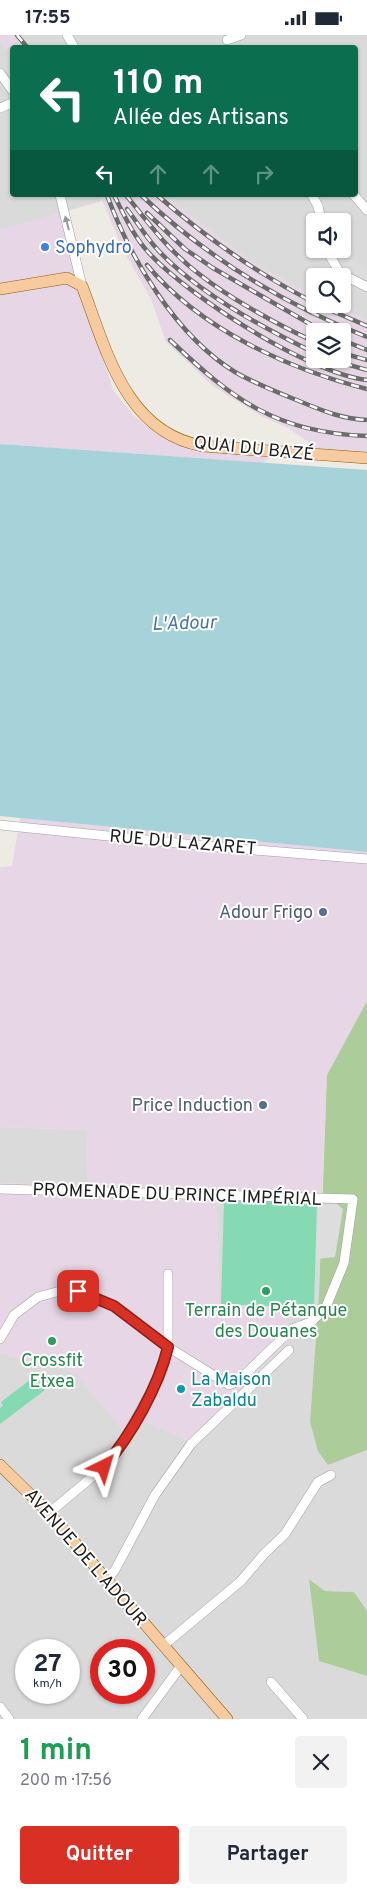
<!DOCTYPE html>
<html lang="fr">
<meta charset="utf-8">
<style>
:root{--surface:#fff;--page:#f2f2f3;--text:#1f2937;--muted:#747a83;--accent:#d93025}
body{margin:0;font-family:Overpass,sans-serif;background:var(--page);color:var(--text);height:100vh;display:flex;flex-direction:column;font-size:19px;white-space:nowrap}
*{box-sizing:border-box;margin:0}
p{font-size:16px;color:var(--muted)}
.icon{flex:none;width:28px;height:28px;fill:none;stroke:currentColor;stroke-width:2;stroke-linecap:round;stroke-linejoin:round}
.map{position:relative;height:1684px;overflow:hidden}
.drawer{display:flex;flex-direction:column;background:var(--surface);flex:1}
.drawer>*{flex:none}
.guide{position:absolute;left:10px;top:10px;width:348px;height:152px;border-radius:5px;box-shadow:0 1px 4px #0004;background:#0b6e4f;color:#fff;overflow:hidden}
.tools{position:absolute;left:306px;top:178px;display:grid;gap:10px}
.tools a{display:grid;place-items:center;width:45px;height:45px;border-radius:5px;background:var(--surface);box-shadow:0 1px 4px #0004;font-size:25px}
.speed{position:absolute;left:15px;top:1604px;display:flex;gap:10px;font-size:25px;font-weight:700;text-align:center}
.speed>*{display:grid;place-content:center;width:65px;height:65px;border-radius:50%;background:var(--surface);box-shadow:0 1px 4px #0004;line-height:1}
.speed small{font-size:12px;font-weight:400}
.speed .limit{border:8px solid #d22;background:#fff;color:#111}
.pin{position:absolute;display:grid;place-items:center;width:42px;height:42px;color:#fff;margin:-21px;border-radius:10px;box-shadow:0 2px 8px #0006}
.me{position:absolute;width:55px;margin:-28px;rotate:40deg;stroke-linejoin:round;filter:drop-shadow(0 0 4px #0008)}
.turn{display:flex;align-items:center;gap:18px;height:105px;padding:0 20px;font-size:22px}
.turn .icon{width:65px;height:65px;stroke-width:2.5}
.turn b{display:block;font-size:35px;line-height:42px}
.lanes{display:flex;align-items:center;height:48px;padding:0 20px;background:#0003;justify-content:center;gap:25px;direction:ltr}
.lanes .off{opacity:.35}
.round{display:grid;place-items:center;flex:none;width:52px;height:52px;border-radius:5px;background:var(--page)}
.headline{display:flex;align-items:center;justify-content:space-between;height:85px;padding:0 20px}
h1{font-size:30px;font-weight:700;line-height:38px;color:#1e9e55}
.button{display:flex;gap:10px;margin-top:auto;padding:10px 20px}
.button a{flex:1;height:58px;border-radius:5px;background:var(--accent);color:#fff;font-size:20px;font-weight:700;line-height:58px;text-align:center}
.button a+a{background:var(--page);color:var(--text)}
.status{display:flex;justify-content:space-between;align-items:center;height:35px;padding:0 25px;background:var(--surface);direction:ltr}
.status svg{height:14px;fill:currentColor}
.map>svg:first-child{display:block}
.residential{fill:#dbdada;fill-rule:evenodd}
.industrial{fill:#e7d6e5;fill-rule:evenodd}
.forest{fill:#accc9a}
.pitch{fill:#85dab3}
.parking{fill:#ddd}
.water{fill:#a6d2da}
.lines{fill:none;stroke-linecap:round;stroke-linejoin:round}
.minor-casing{stroke:#a1a1a1;stroke-width:10}
.major-casing{stroke:#905907;stroke-width:12}
.minor{stroke:#fff;stroke-width:9}
.major{stroke:#f7cba0;stroke-width:11}
.rail-casing{stroke:#6b6b6b;stroke-width:4.5}
.rail{stroke:#fff;stroke-width:2.5;stroke-dasharray:8;stroke-linecap:butt}
.oneway{fill:#999}
.route-casing{stroke:#8d1f18;stroke-width:12}
.route{stroke:#d93025;stroke-width:9}
.shop-dot{fill:#3f7fe0;stroke:#fff;stroke-width:2}
.service-dot{fill:#5c6f8a;stroke:#fff;stroke-width:2}
.leisure-dot{fill:#2e9e5b;stroke:#fff;stroke-width:2}
.culture-dot{fill:#0f9aa8;stroke:#fff;stroke-width:2}
.labels{text-anchor:middle;stroke-width:4;stroke-linejoin:round;paint-order:stroke}
.shop-label{font-size:18px;fill:#366cbe;stroke:#fff;text-anchor:start}
.street-label{font-size:18px;fill:#1d1d1d;stroke:#fff}
.service-label{font-size:18px;fill:#4e5e75;stroke:#fff;text-anchor:end}
.leisure-label{font-size:18px;fill:#27864d;stroke:#fff}
.culture-label{font-size:18px;fill:#0d838f;stroke:#fff;text-anchor:start}
.water-label{font-size:19px;font-style:italic;fill:#497799;stroke:#fff}
</style>
<div class="status"><b>17:55</b><svg viewBox="0 0 49 12"><path d="M0 12V9h3v3zM5 12V6h3v6zM10 12V3h3v9zM15 12V0h3v12zM26 1h20v11H26zM47 4h2v5h-2z"/></svg></div>
<div class="map">
<svg width="367" height="1684" viewBox="0 0 367 1684">
<rect width="100%" height="100%" fill="#eeeae4"/>
<path class="residential" d="M20,0H367V285L330,269H342V241H315V262L256,230L163,160H355V12H30ZM315,186H342V214H315Z
M0,6L12,20V160H100L102,166L0,195Z
M0,1092L87,1095L88,1151L0,1148Z
M322,1161L319,1259L310,1387L328,1430L367,1415V1576L354,1557L325,1556L310,1544L319,1626L367,1641V1684H0V1318L76,1338L125,1398L137,1383L191,1406L236,1357L267,1267L219,1272L216,1164ZM26,1615H69V1658H26ZM101,1615H144V1658H101Z"/>
<path class="industrial" d="M0,0H20L30,12H12V20L0,6Z
M100,160H163L256,230L315,262V269H330L367,285V418L320,415L288,393L263,382L213,351L166,307L151,264L122,213ZM315,296H342V324H315Z
M59,178L113,355L134,381L158,400L179,409L276,420L262,428L0,409V195Z
M20,783L367,817V966L327,1040L322,1161L216,1164L219,1272L267,1267L299,1296L236,1357L191,1406L137,1383L125,1398L76,1338L0,1318V1148L88,1150L87,1095L0,1092V832L12,831Z"/>
<path class="forest" d="M367,966V1415L328,1430L318,1416L310,1387L319,1259L327,1040Z
M309,1544L325,1556L354,1557L367,1576V1641L319,1626Z"/>
<path class="pitch" d="M224,1165L317,1167L314,1273L221,1269Z
M35,1341L45,1355L0,1389V1373L3,1371L1,1367Z"/>
<path class="parking" d="M350,225L367,233V248L343,232Z
M336,1168L343,1174L335,1222L316,1224L318,1169Z"/>
<path class="water" d="M0,409L367,435V817L0,781Z"/>
<g class="lines">
<defs>
<path id="minor" d="M67,0L74,12
M227,5L241,0
M0,38L12,55
M0,73L12,68
M60,160L82,251
M312,160L318,171L321,186
M354,160L367,175
M326,214L340,238L367,252
M0,790L206,811L367,824
M0,1154L353,1164L344,1228L326,1272L311,1287L292,1294L238,1346L229,1350L168,1312L114,1271L78,1255L60,1256L38,1262L14,1280L0,1304
M49,1478L104,1432L119,1414L162,1337L168,1312V1239
M107,1545L115,1535L155,1460L191,1409L289,1315
M164,1610L241,1546L264,1519L285,1499L318,1447L331,1440
M271,1647L303,1684
M0,1672L9,1684
M142,1684L181,1631"/>
<path id="major" d="M0,254L67,243L82,251C106,314 125,398 203,411L367,423
M0,1430L49,1478L227,1684"/>
</defs>
<use href="#minor" class="minor-casing"/>
<use href="#major" class="major-casing"/>
<use href="#minor" class="minor"/>
<use href="#major" class="major"/>
<defs>
<path id="rail" d="M17,0L27,12
M107,160C130,223 176,301 235,337C254,348 274,356 294,364C319,374 340,384 367,385
M114,160C124,180 134,202 149,218C188,261 310,339 367,345
M126,160C148,188 170,217 199,239C229,263 280,291 315,307
M141,160C206,222 284,269 367,302
M157,160C205,202 258,239 315,268
M127,174C137,187 146,202 157,214C196,257 263,293 315,318
M147,178L185,214L213,233L322,296
M147,230C200,294 288,334 367,354
M316,269L367,291
M170,305C233,365 277,398 367,401
M342,305L367,315
M342,318L367,325
M329,324L367,335"/>
</defs>
<use href="#rail" class="rail-casing"/>
<use href="#rail" class="rail"/>
</g>
<defs><path id="oneway-solid" d="M-6-.8H1V-3.2L6.5 0L1 3.2V.8H-6Z" transform="scale(1.25)"/></defs>
<use class="oneway" href="#oneway-solid" transform="translate(67 188) rotate(-105)"/>
<g class="lines">
<defs>
<path id="route" d="M78,1256L114,1271L168,1312C158,1353 131,1400 104,1432"/>
</defs>
<use href="#route" class="route-casing"/>
<use href="#route" class="route"/>
</g>
<circle class="shop-dot" cx="45" cy="212" r="5"/>
<g class="service-dot">
<circle cx="323" cy="877" r="5"/>
<circle cx="263" cy="1070" r="5"/>
</g>
<g class="leisure-dot">
<circle cx="266" cy="1256" r="5"/>
<circle cx="52" cy="1306" r="5"/>
</g>
<circle class="culture-dot" cx="181" cy="1354" r="5"/>
<g class="labels">
<g class="shop-label">
<text x="55" y="218">Sophydro</text>
</g>
<g class="street-label">
<text transform="translate(254 413) rotate(6)" y="6">QUAI DU BAZÉ</text>
<text transform="translate(183 807) rotate(5)" y="6">RUE DU LAZARET</text>
<text transform="translate(177 1159) rotate(2)" y="6">PROMENADE DU PRINCE IMPÉRIAL</text>
<text transform="translate(86 1522) rotate(49)" y="6">AVENUE DE L'ADOUR</text>
</g>
<g class="service-label">
<text x="313" y="883">Adour Frigo</text>
<text x="253" y="1076">Price Induction</text>
</g>
<g class="leisure-label">
<text x="266" y="1281">Terrain de Pétanque<tspan x="266" dy="21">des Douanes</tspan></text>
<text x="52" y="1331">Crossfit<tspan x="52" dy="21">Etxea</tspan></text>
</g>
<g class="culture-label">
<text x="191" y="1350">La Maison<tspan x="191" dy="21">Zabaldu</tspan></text>
</g>
<g class="water-label">
<text transform="translate(184 587) rotate(-2)" y="7">L'Adour</text>
</g>
</g>
</svg>
<div class="tools">
<a><svg class="icon" aria-label="sound" viewBox="0 0 24 24"><path d="M4 9h4l5-4v14l-5-4H4zM17 9q2 3 0 6"/></svg></a>
<a><svg class="icon" aria-label="search" viewBox="0 0 24 24"><circle cx="10" cy="10" r="6"/><path d="M15 15l6 6"/></svg></a>
<a><svg class="icon" aria-label="layers" viewBox="0 0 24 24"><path d="M12 4l9 5-9 5-9-5zM3 14l9 5 9-5"/></svg></a>
</div>
<div class="speed"><div>27<small>km/h</small></div><div class="limit">30</div></div>
<div class="pin" style="left:78px;top:1256px;background:#d93025"><svg class="icon" aria-label="arrive" viewBox="0 0 24 24"><path d="M6 21V4h12l-3 4 3 4H6"/></svg></div>
<svg class="me" style="left:104px;top:1432px" viewBox="-20 -20 40 40"><path d="M0-17L14 15 0 8-14 15z" fill="#d93025" stroke="#fff" stroke-width="4"/></svg>
<div class="guide">
<div class="turn"><svg class="icon" aria-label="left" viewBox="0 0 24 24"><path d="M17 20v-9H6M10 6l-5 5 5 5"/></svg><div><b>110 m</b>Allée des Artisans</div></div>
<div class="lanes"><svg class="icon" aria-label="left" viewBox="0 0 24 24"><path d="M17 20v-9H6M10 6l-5 5 5 5"/></svg><svg class="icon off" aria-label="ahead" viewBox="0 0 24 24"><path d="M12 20V5M6 11l6-6 6 6"/></svg><svg class="icon off" aria-label="ahead" viewBox="0 0 24 24"><path d="M12 20V5M6 11l6-6 6 6"/></svg><svg class="icon off" aria-label="right" viewBox="0 0 24 24"><path d="M7 20v-9h11M14 6l5 5-5 5"/></svg></div>
</div>
</div>
<section class="drawer">
<div class="headline"><div><h1>1 min</h1><p>200 m · 17:56</p></div><a class="round"><svg class="icon" aria-label="close" viewBox="0 0 24 24"><path d="M6 6l12 12M18 6L6 18"/></svg></a></div>
<div class="button"><a>Quitter</a><a>Partager</a></div>
</section>
